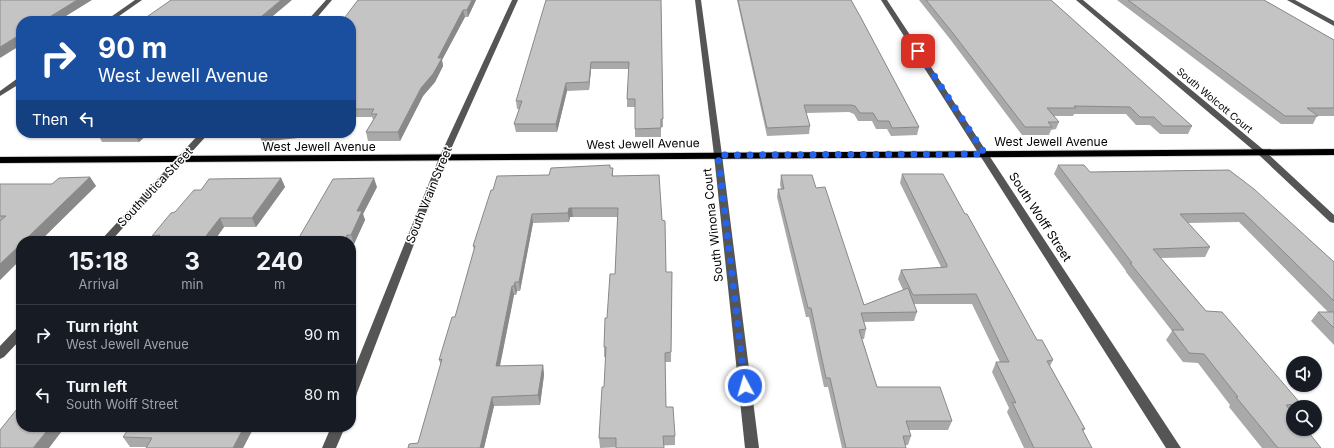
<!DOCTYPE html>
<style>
:root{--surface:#171b24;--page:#20242c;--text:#f1f3f6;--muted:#9ea1a6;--line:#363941}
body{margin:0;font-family:Inter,sans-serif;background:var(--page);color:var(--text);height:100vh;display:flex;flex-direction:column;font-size:15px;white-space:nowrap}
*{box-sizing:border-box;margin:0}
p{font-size:13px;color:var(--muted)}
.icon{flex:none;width:22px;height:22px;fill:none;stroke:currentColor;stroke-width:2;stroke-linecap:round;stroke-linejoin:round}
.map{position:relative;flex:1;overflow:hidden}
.panel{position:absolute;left:16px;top:236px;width:340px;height:196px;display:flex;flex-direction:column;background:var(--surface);border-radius:16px;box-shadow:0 1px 3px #0004}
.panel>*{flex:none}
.guide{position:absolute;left:16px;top:16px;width:340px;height:122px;border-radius:16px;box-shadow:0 1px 3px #0004;background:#1a4fa0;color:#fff;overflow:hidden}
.fabs{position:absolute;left:1286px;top:356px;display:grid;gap:8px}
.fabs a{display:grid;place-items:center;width:36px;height:36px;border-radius:50%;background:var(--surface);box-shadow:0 1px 3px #0004;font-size:20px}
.pin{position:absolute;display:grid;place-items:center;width:34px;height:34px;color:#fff;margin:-17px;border-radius:8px;box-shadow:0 2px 6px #0006}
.me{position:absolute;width:44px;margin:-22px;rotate:354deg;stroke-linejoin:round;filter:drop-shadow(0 0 3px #0008)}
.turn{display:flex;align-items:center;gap:14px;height:84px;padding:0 16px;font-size:18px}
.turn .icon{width:52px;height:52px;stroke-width:2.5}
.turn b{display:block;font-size:28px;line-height:34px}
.then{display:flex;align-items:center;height:38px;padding:0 16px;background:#0003;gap:8px;font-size:15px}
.eta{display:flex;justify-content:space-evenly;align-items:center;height:68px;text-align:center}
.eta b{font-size:24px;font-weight:700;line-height:28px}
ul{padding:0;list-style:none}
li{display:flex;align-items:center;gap:12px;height:60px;padding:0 16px;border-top:1px solid var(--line)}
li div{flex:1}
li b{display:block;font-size:15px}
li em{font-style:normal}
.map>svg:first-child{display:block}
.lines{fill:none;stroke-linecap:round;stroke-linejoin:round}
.major-casing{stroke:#dbdbdb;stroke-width:2}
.minor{fill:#555;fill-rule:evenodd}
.major{fill:#000;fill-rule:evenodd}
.wall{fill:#a9a9a9}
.shaded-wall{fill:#898989}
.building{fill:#c4c4c4;stroke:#898989}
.route{stroke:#2563eb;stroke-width:7;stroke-dasharray:0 12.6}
.labels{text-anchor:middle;stroke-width:3;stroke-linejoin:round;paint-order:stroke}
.far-street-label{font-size:10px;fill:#000;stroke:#fff}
.street-label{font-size:12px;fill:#000;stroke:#fff}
</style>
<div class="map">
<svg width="1334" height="448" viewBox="0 0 1334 448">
<rect width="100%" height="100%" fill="#fff"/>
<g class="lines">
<defs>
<path id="major" d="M1334,149V155L0,163V157Z"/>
</defs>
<use href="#major" class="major-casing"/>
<path class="minor" d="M135,0H142L112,21H105Z
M326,0H332L314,21H307Z
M512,0H518L447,158L357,393L356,397L351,398V377L439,158Z
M695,0H701L722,155L759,448H745L714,155Z
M881,0H887L1181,448H1166Z
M1076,0H1083L1265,151L1334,215V223L1330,222L1259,155Z
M1287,0H1295L1334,21V26Z
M18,78H21V83L0,96V91Z
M200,133H209L111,241H100Z
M21,327V339L4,357L0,359V346L17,328Z
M331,427H345L336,448H322Z"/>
<use href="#major" class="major"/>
</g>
<path class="wall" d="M476,0L468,17H465L442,60L443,66L435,82L423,96L400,141H368L366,132L373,120L372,117H351V21Z
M661,0L663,127H661V137H635V107H627V99L629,69H591L589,90L567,91L557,132H516L514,124L519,109H517L516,101Z
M737,0H851L919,127L917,135L891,136L887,129H876L872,121H858L854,114L849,112L806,113L810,126L809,134L767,136Z
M919,0H1051L1192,126L1188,134H1160L1150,125H1136L1126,114H1074L1073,116H1054L1059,122L1056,129L1051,130L1049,135H1022L950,39Z
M1117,0H1264L1334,40V116H1317L1313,124H1281Z
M149,133L139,142H102L98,134Z
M610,165V168H613V176L662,220L666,272H672L671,362H665L666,407L675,436V445L600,448L599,438L604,387L606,357H604V347L607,318L615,274L618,217H570L569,222L533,223L520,291H517L516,295H514L500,366L543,365L544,375L540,405L494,406L484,448H408L418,443L441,365L439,360L455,317L474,250L473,246L493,190L549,175Z
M1058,165L1090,172L1229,170L1334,262V345L1311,321L1318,312H1328L1239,222L1188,223L1210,247L1205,257L1161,258L1206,311L1301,404L1299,407H1293V429L1321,448H1262L1229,407L1230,405L1198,363L1183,362L1166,340L1172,331L1126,272V271L1054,174Z
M902,174L1053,360L1050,366L1085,429L1083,431L1092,448H1024L1007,412L1009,408L992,372L996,362H1000L972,304H914L917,312L914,321L864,322L866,329L864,339H862L877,387L952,421L948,430H909L911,436L908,445H906V448H842L828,387H824L809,317H806L777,197L778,189H781L780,184L781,175L816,188L864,305L903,290L898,279L901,270L941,267L900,183Z
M90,177L96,186L40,241H21V259L0,280V184H52Z
M281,178L285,187L256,227H224L214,241H155L152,236L175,212L201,190Z
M377,187L363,214L365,220L354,244H351V241H297Z
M254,427L243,448H146V447H130L123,437Z"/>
<path class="shaded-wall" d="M77,0H92L58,21H43Z
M281,0H292L267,21H256Z
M472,0H476L468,17L467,10Z
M463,10L465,17L442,60L443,66L435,82L423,96L400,141L398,132Z
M21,34V45L0,58V47Z
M591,62V69L589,90V82Z
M566,83L567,91L557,132L556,124Z
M135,133H149L139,142L134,134Z
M264,133H299L298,138L262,142L259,134Z
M90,177L96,186L40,241H24Z
M281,178L285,187L256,227L252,218Z
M374,178L377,187L363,214L365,220L354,244L351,235L357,211Z
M569,208H572L573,217H570L569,222L568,213Z
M532,214L533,223L520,291L519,282Z
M220,218L224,227L214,241H202Z
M347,235L349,241H344Z
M21,244V259L0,280V264Z
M515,282L517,291L516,295L514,286Z
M512,286L514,295L498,375L496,366Z
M543,365L544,375L540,405L538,395Z
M492,397L494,406L484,448H480Z
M50,427H65L49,448H33Z
M244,427H254L243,448H233Z"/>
<path class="building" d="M0,0H77L43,21H21V34L0,47Z
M171,0H281L256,21H141Z
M358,0H472L467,10H463L438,58H442L433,74L421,88L398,132H366L377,114H371L374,109H351V21H342Z
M546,0H661L663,119H661V128L635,129V99H627L629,62H591L589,82L566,83L556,124H514L522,101H516Z
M738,0H851L860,16L919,127L892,128L889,121H878L873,113H860L855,106L851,105H804L810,126L767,128Z
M926,0H1051L1192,126H1163L1154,117H1140L1130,107L1074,106L1076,108H1047L1059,122H1048L1052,127H1025L952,32Z
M1128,0H1264L1334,40V108H1307L1318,116H1285Z
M99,133H135L134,134H98Z
M610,165V168H613L612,176L659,175L662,220L665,221L666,272H672L671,352L665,353L666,407H673L675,436H663L664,448H616V438H599L602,387H604L606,347H604L605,318H607L610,274H615L618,208H569L568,213L532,214L519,282H515L514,286H512L496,366L543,365L538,395L492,397L480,448H408L409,444L418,443L442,359L439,360L452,317H455L475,246H473L491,190H493L497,176L549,175L551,168Z
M1058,165H1084L1090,172L1229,170L1254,189L1334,262V301L1244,213L1180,214L1210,247L1153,249L1206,311L1222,312L1301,404L1286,405L1293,414V429H1306L1321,448H1278L1236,397H1238L1204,354L1189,353L1172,330H1184L1130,263H1132Z
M902,174H943L965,214H967L1037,340H1042L1053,360L1047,361L1085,429H1082L1092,448H1034L1012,402L1016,403L996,362H1009L976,294L913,295L901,270L947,267V265Z
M781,175H812L816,188L825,187L864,305L908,288L917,312L861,313L866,329L859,330L877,387H940L952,421H906L911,436H903L906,448H846L830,378H826L811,308H808L778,189H784Z
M90,177L24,241H21V244L0,264V221L6,216H0V184H52L59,178Z
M281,178L252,218H220L202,241H156L160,235L152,236L171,213L175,212L194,190H201L209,179Z
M374,178L357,211H362L351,235H347L344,241H297L333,179Z
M1318,312H1334V328Z
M21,404V427H50L33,448H0V430Z
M130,427H244L233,448H146L152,438L123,437Z"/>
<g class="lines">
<path class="route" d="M745,386L718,155L985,154L918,51"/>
</g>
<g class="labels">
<g class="far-street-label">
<text transform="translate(1215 100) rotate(40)" y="4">South Wolcott Court</text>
</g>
<g class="street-label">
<text x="1051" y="146">West Jewell Avenue</text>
<text transform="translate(643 144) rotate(-1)" y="4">West Jewell Avenue</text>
<text x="319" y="151">West Jewell Avenue</text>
<text transform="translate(155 187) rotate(-47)" y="4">South Utica Street</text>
<text transform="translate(429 195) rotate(-68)" y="4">South Vrain Street</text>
<text transform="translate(1040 217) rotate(57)" y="4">South Wolff Street</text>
<text transform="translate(713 225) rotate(-96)" y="4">South Winona Court</text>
</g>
</g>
</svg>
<div class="fabs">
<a><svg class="icon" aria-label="sound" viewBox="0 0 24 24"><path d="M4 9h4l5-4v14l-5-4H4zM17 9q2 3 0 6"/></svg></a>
<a><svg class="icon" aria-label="search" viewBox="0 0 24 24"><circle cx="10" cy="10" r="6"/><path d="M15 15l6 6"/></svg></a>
</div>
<div class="pin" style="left:918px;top:51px;background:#d93025"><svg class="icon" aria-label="arrive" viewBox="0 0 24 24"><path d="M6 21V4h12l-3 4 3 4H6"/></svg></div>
<svg class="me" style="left:745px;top:386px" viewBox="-20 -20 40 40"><circle r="17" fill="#2563eb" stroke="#fff" stroke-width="3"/><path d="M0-11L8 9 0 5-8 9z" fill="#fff"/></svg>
<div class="guide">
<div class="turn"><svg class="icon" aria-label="right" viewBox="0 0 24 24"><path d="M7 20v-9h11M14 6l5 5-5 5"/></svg><div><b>90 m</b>West Jewell Avenue</div></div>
<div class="then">Then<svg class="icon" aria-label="left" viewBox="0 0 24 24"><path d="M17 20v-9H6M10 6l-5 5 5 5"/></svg></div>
</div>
<section class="panel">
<div class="eta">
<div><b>15:18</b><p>Arrival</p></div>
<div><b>3</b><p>min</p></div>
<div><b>240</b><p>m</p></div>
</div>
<ul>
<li><svg class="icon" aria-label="right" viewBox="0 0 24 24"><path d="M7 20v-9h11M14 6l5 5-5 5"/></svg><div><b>Turn right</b><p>West Jewell Avenue</p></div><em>90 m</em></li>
<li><svg class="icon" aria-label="left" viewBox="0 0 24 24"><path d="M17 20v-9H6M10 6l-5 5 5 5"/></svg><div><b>Turn left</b><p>South Wolff Street</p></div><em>80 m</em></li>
</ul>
</section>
</div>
